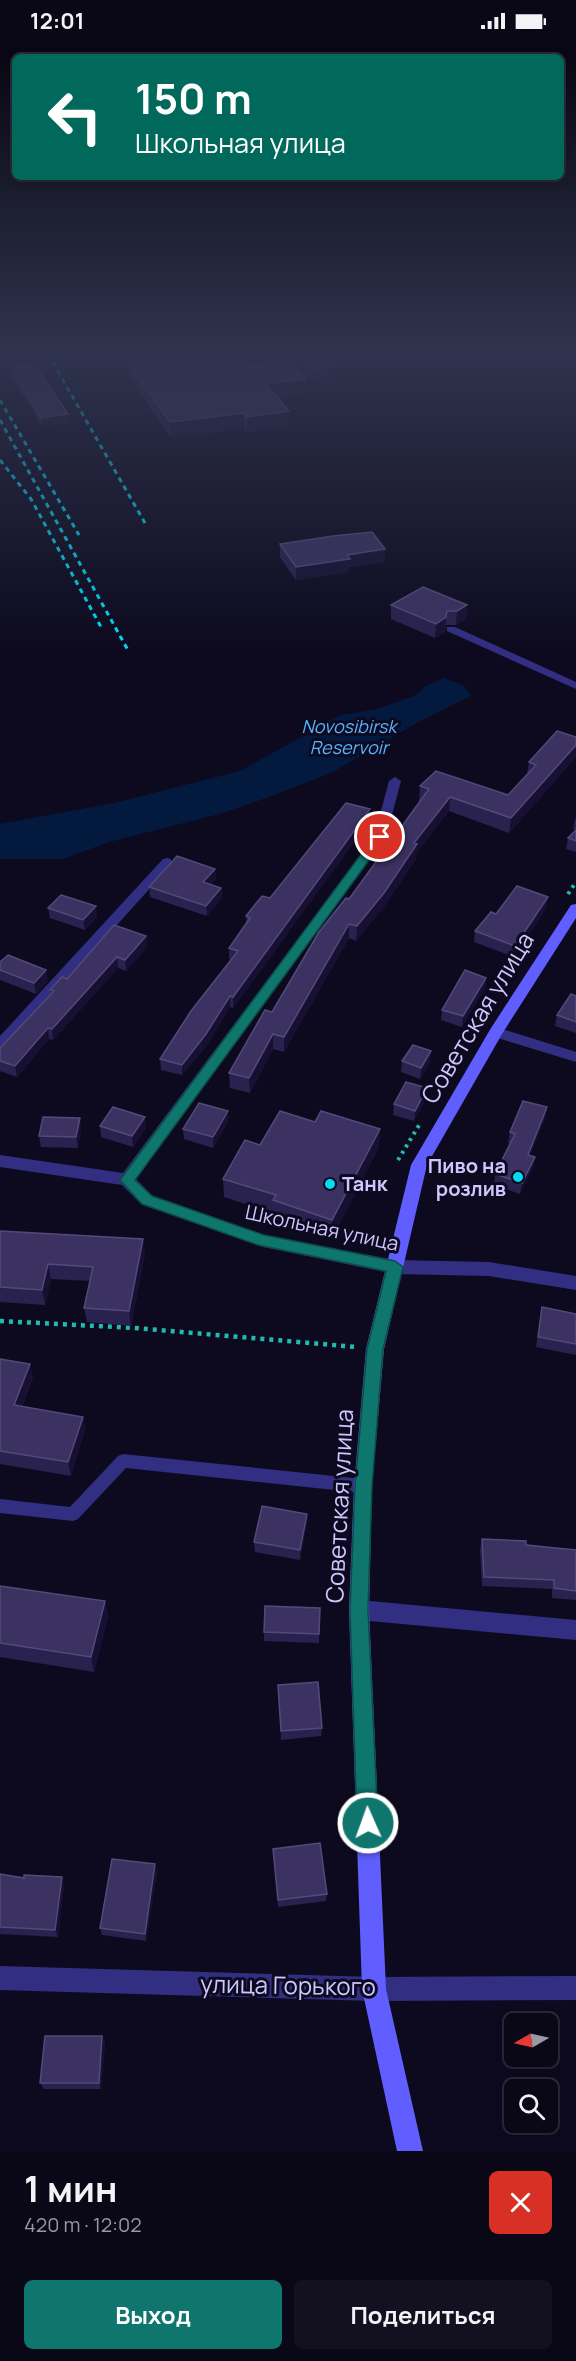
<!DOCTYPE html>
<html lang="ru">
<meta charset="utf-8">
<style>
:root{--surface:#0a0817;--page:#131120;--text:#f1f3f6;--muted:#999aa1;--line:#2a2936;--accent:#0f766e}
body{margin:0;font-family:Manrope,sans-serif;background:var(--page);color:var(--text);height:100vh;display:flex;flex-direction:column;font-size:22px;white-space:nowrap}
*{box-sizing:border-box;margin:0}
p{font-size:20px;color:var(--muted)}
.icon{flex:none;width:33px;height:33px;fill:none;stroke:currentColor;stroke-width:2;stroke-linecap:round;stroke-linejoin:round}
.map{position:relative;height:2109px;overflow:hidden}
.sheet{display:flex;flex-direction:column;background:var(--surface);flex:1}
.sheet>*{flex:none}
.top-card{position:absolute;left:12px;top:12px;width:552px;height:126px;border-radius:9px;box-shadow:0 3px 9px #0003,0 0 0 2px var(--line);background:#00695c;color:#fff;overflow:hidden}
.needle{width:39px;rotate:261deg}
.fabs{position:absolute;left:504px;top:1971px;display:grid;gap:12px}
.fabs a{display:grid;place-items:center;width:54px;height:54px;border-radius:9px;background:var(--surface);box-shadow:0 3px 9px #0003,0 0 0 2px var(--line);font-size:30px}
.pin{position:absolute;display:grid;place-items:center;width:51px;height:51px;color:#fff;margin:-26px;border:3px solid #fff;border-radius:50%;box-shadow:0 2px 6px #0007}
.me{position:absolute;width:66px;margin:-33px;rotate:358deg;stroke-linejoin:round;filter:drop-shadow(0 0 4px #0008)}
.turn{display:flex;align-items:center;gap:21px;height:126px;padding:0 24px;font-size:27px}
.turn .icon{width:78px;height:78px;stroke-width:2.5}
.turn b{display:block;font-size:42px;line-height:51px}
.round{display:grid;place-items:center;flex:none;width:63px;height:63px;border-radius:9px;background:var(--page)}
.headline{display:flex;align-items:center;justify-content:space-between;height:102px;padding:0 24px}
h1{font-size:36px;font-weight:700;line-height:45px}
.cta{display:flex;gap:12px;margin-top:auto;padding:12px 24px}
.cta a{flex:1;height:69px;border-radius:9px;background:var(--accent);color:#fff;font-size:24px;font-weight:700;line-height:69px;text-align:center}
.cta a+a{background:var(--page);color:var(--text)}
.status{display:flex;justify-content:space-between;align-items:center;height:42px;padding:0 30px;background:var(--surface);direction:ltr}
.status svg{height:16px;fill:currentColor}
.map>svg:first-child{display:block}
.water{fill:#04193e}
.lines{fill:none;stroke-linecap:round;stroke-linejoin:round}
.path-far1{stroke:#20baaf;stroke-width:4;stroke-dasharray:3 4.5;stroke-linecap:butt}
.path{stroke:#20baaf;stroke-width:4.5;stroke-dasharray:4 5;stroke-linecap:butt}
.lane{fill:#322f83;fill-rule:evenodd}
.street{fill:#322f83;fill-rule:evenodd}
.secondary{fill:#605eff;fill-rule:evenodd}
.rail{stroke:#00ddf2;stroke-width:3;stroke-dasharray:5 4.5;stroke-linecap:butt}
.wall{fill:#29214e}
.shaded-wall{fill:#171033}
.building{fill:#3b3261;stroke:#524a7a;stroke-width:1.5}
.route{fill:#0f766e;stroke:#0a4d48;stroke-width:1.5}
.poi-dot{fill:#00ddf2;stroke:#0d0a1f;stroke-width:2}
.labels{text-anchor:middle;stroke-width:6;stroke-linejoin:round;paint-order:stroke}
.far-water-label{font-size:18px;font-style:italic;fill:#55b3ff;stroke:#0d0a1f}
.poi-label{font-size:20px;font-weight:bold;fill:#cdc7ff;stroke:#0d0a1f;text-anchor:end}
.street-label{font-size:20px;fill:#cdc7ff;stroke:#0d0a1f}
.near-street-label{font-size:24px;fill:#cdc7ff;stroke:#0d0a1f}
</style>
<div class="status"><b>12:01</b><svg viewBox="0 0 49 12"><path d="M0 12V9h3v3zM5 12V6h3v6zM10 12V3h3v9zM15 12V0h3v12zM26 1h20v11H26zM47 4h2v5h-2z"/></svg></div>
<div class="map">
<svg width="576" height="2109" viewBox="0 0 576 2109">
<rect width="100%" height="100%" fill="#0d0a1f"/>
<path class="water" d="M444,636L464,644L471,654L420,679L331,731L269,755L223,771L109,800L63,817H0V782L114,761L240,729L341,673L377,667L416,653L426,644Z"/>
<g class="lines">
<path class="path-far1" d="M568,852L576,840
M398,1118L421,1080"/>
<path class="path" d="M0,1279L135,1286L357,1305"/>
<path class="lane" d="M123,1412L363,1437L368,1439L371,1444L368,1449L363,1451L126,1426L78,1477L73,1479L0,1471V1457L70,1465L118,1414Z"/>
<path class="street" d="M447,585H455L576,640V647L447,589Z
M395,735L401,739L386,795L136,1137L153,1154L264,1193L395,1218L489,1220L576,1234V1248L489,1234L395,1232L263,1205L141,1162L122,1143L0,1125V1113L123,1131L374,795L389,739Z
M167,816L171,817V823L5,1007L0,1008V994L163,817Z
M496,985L576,1010V1020L491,994L489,990Z
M359,1558L576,1578V1598L359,1578L352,1575L349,1568L352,1561Z
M0,1924L374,1935L576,1934V1958L374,1959L0,1948Z"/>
<path class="secondary" d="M576,862V876L502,992L427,1123L384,1307L372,1444L369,1568L386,1947L423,2109H397L362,1947L349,1568L354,1444L366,1307L411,1123L491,986L571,863Z"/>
<path class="rail" d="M48,312L145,481
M0,358L79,493
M0,378L129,610
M0,418L31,457L101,585"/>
</g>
<path class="wall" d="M121,312H240L250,324L306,337V352L277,356L289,384L247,390L244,386L171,396L126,331L125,318Z
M289,312H325L336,336L314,339Z
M10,325L68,372L69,381L42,384L11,334Z
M280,502L385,507L384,520L349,525V530L296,538L280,515Z
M391,563H467L466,577L456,583H446L445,590L435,596L391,577Z
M576,695V715L509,791L449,769L416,811V817L383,866L356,899L349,896L284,1010L273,1007L250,1051L230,1046L229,1031L349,857L420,759H419L420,744L508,753L527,732L529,720Z
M576,776V810L566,807L568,796L576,788L573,787L575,777Z
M370,778L233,966L230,965L207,1003L182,1033L161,1028L160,1017L231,918L229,917V906L246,881V874Z
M215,827L216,837L211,842L221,846L222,856L207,874L150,855L149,845Z
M48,866L97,875L85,888L50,876Z
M546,866L514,915L474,900L475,889L496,872Z
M146,894L147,905L126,929L118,926L53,998L49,997L17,1035L0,1029V1006L51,953L50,948L67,937Z
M0,920L48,939L36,952L0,938Z
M486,936L485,946L462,985L441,978L442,968Z
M576,954V991L555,984L557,973Z
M402,1019L430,1020L420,1037L401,1030Z
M426,1057L414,1079L393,1073L394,1062Z
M547,1065L545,1076L530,1113L535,1115L533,1125L520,1152L494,1143L495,1132L510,1101H508L510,1090Z
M228,1069V1080L213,1106L184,1097L183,1087Z
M315,1080L380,1087L379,1105L332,1196L273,1176V1171L224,1155L223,1137L260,1103Z
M100,1084L146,1086L133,1105L101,1095Z
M81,1087L78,1106L41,1105L39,1094Z
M0,1189L145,1212L131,1284L87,1280L84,1266L90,1239L51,1237L45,1263L0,1260Z
M542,1265L576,1272V1313L536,1305Z
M0,1317L33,1336L22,1365L83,1375L85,1388L71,1434L0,1422Z
M307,1472V1481L300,1518L255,1510L254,1500Z
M482,1497L576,1508V1558L552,1556V1547L482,1544L480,1507Z
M0,1544L105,1559L108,1574L94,1630L0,1615Z
M320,1566L319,1601L264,1599V1590Z
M278,1643L322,1686L321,1694L281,1698Z
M273,1807L327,1852L326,1859L278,1865Z
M157,1830L146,1899L102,1893L100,1886Z
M0,1832L64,1842L58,1895L0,1892Z
M102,1994L105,2000L101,2047H44L40,2041Z"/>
<path class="shaded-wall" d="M337,324L336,336L314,339V327Z
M306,337V352L266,357V342Z
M289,369V384L247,390V375Z
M243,371L244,386L171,396L170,380Z
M68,372L69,381L42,384L41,376Z
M385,507L384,520L349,525V530L296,538V525L347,513Z
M467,563L466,577L456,583L457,569Z
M446,575L445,590L435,596L436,582Z
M576,703V715L509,791L511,776Z
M450,755L449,769L416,811V817L383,866L356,899L357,884L414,801Z
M370,767V778L233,966V955Z
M215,827L216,837L204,851L203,840Z
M221,846L222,856L207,874L206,864Z
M548,855L546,866L514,915L515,904Z
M96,864L97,875L85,888L83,878Z
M349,882V896L284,1010V995Z
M146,894L147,905L126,929L125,918Z
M117,915L118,926L53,998L52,987Z
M46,928L48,939L36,952L34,941Z
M486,936L485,946L462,985L463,974Z
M230,954V965L207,1003L182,1033V1023Z
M48,986L49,997L17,1035L15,1024Z
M273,992V1007L250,1051L249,1036Z
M431,1009L430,1020L420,1037L421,1026Z
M427,1046L426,1057L414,1079L415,1069Z
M547,1065L545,1076L526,1123L528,1113Z
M228,1069V1080L213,1106V1095Z
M145,1075L146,1086L133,1105L132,1094Z
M80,1076L81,1087L78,1106L76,1095Z
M380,1087L379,1105L332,1196V1178Z
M535,1115L533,1125L520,1152L522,1141Z
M143,1197L145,1212L131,1284L129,1269Z
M48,1222L51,1237L45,1263L42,1248Z
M30,1322L33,1336L17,1377L14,1363Z
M83,1375L85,1388L71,1434L68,1420Z
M307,1472V1481L300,1518V1508Z
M105,1559L108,1574L94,1630L91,1615Z
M155,1822L157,1830L146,1899L145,1892Z
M62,1835L64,1842L58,1895L55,1888Z
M102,1994L105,2000L101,2047L99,2041Z"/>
<path class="building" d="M130,312H240L250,324L289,319L306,337L266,342L289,369L247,375L243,371L170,380L125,317L133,316Z
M300,312H325L337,324L314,327Z
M34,322L68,372L41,376L10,325Z
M372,490L385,507L347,513L350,517L296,525L280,502L333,494Z
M423,545L467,563L457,569H447L446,575L436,582L391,563Z
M557,689L576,695V703L511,776L450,755L414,801L417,802L384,851L357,884L349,882L284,995L273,992L249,1036L229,1031L265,968L272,970L319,890L346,856L349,857L429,747L420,744L436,729L508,753L536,723L529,720Z
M346,761L370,767L233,955L230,954L206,992L182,1023L160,1017L191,969L238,909L229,906L250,876L246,874L262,854L270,856Z
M576,788V799L568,796Z
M177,814L215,827L203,840L221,846L206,864L149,845Z
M517,844L548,855L515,904L475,889L491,870L496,872Z
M61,853L96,864L83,878L48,866Z
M114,883L146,894L125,918L117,915L52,987L48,986L15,1024L0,1019V1006L54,949L50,948L62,935L67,937Z
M8,913L46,928L34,941L0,928V920Z
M465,928L486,936L463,974L442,968Z
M571,952L576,954V980L557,973Z
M413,1003L431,1009L421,1026L402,1019Z
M406,1040L427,1046L415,1069L394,1062Z
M523,1059L547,1065L528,1113L535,1115L522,1141L495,1132L515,1092L510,1090Z
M199,1061L228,1069L213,1095L183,1087Z
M113,1065L145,1075L132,1094L100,1084Z
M280,1069L315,1080L321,1069L380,1087L332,1178L273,1158L276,1153L223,1137L245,1098L260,1103Z
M43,1075L80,1076L76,1095L39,1094Z
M0,1189L143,1197L129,1269L84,1266L93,1225L48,1222L42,1248L0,1245Z
M542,1265L576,1272V1302L538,1295Z
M0,1317L30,1322L14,1363L83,1375L68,1420L0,1409Z
M262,1464L307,1472L300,1508L254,1500Z
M482,1497L526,1499V1503L576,1508V1549L554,1546V1538L484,1535Z
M0,1544L105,1559L91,1615L0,1601Z
M265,1564L320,1566L319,1592L264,1590Z
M318,1640L322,1686L281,1689L278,1643Z
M320,1801L327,1852L278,1858L273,1807Z
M112,1817L155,1822L145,1892L100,1886Z
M0,1832L24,1836V1833L62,1835L55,1888L0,1885Z
M45,1994H102L99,2041H40Z"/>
<linearGradient id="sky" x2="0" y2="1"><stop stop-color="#070611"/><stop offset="0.51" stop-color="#2f334d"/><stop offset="1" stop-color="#2f334d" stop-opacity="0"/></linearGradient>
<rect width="576" height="607" fill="url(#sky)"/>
<path class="route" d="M376,792L386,795L135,1138L152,1154L264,1193L395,1219L403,1225L383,1307L372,1444L368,1568L378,1781L375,1788L368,1791L360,1788L357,1781L350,1568L355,1444L367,1307L386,1229L258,1203L142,1162L120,1138Z"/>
<g class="poi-dot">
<circle cx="518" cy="1135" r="6"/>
<circle cx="330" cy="1142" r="6"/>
</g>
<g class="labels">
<g class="far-water-label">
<text x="349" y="691">Novosibirsk<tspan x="349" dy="21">Reservoir</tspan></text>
</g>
<g class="poi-label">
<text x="506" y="1131">Пиво на<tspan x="506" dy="23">розлив</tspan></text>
<text x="342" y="1149" text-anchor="start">Танк</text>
</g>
<g class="street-label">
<text transform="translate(322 1186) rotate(12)" y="7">Школьная улица</text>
</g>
<g class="near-street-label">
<text transform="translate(478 976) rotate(-59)" y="8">Советская улица</text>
<text transform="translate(340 1464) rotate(-87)" y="8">Советская улица</text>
<text transform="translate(288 1944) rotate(1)" y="8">улица Горького</text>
</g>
</g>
</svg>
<div class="fabs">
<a><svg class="needle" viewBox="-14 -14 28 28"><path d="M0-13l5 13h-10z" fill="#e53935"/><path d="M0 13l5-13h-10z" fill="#999aa1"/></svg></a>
<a><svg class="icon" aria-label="search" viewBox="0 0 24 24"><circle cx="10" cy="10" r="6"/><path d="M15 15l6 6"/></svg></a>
</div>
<div class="pin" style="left:380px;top:795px;background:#d93025"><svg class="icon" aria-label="arrive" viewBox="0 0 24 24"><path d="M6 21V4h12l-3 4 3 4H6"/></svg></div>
<svg class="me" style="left:368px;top:1781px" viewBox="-20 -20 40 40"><circle r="17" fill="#0f766e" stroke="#fff" stroke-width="3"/><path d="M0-11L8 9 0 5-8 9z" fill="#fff"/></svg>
<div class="top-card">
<div class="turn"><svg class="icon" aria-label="left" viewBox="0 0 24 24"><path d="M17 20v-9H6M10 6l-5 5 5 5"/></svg><div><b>150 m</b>Школьная улица</div></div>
</div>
</div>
<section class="sheet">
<div class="headline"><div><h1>1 мин</h1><p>420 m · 12:02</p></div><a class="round" style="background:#d93025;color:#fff"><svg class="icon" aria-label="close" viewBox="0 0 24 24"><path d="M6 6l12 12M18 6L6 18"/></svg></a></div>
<div class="cta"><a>Выход</a><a>Поделиться</a></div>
</section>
